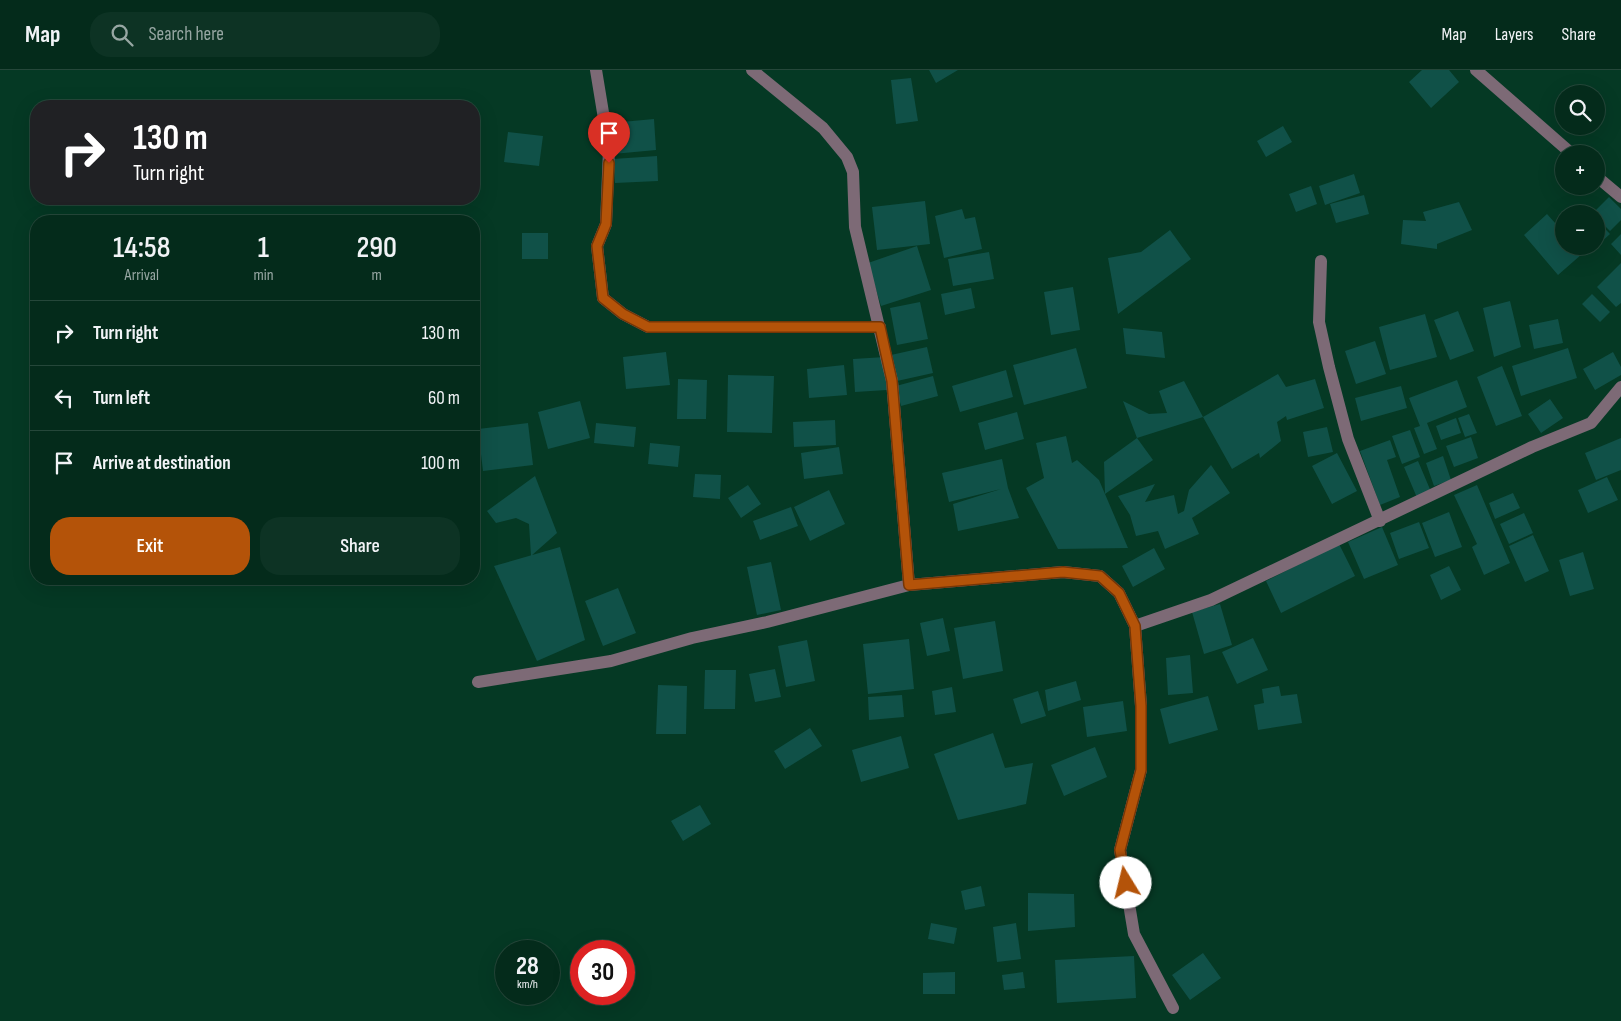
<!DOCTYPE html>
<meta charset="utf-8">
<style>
:root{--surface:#042b1b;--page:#0d3324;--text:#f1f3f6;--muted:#97a7a3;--line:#25473a;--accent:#b45309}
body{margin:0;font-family:"Sofia Sans Condensed",sans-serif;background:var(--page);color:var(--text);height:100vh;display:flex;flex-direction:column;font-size:19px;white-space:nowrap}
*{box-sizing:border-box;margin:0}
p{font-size:16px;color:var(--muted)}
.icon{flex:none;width:28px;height:28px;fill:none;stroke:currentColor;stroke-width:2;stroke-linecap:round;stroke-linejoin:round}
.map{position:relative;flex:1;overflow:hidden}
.panel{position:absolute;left:30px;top:145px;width:450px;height:370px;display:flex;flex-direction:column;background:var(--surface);border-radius:20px;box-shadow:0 5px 20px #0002,0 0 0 1px var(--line)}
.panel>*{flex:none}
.hud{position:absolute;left:30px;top:30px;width:450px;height:105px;border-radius:20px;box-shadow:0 5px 20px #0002,0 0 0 1px var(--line);background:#202124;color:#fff;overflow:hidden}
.tools{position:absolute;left:1555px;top:15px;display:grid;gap:10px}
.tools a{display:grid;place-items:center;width:50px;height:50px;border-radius:50%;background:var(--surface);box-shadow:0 5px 20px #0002,0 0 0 1px var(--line);font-size:25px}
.speed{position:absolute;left:495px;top:870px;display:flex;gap:10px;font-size:25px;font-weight:700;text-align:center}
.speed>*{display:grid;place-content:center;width:65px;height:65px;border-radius:50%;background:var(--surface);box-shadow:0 5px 20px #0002,0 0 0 1px var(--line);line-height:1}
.speed small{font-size:12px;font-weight:400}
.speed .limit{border:8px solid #d22;background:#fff;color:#111}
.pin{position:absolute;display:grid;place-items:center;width:42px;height:42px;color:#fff;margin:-51px -21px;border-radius:50% 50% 50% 0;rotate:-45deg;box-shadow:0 0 5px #0007}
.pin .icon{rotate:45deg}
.me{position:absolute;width:55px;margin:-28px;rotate:351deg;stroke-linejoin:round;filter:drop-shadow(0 0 4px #0008)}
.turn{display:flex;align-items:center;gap:18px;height:105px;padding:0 20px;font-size:22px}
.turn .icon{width:65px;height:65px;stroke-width:2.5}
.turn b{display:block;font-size:35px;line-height:42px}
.eta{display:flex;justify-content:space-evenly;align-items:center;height:85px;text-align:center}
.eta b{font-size:30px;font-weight:600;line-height:35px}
.action{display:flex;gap:10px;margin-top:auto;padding:10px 20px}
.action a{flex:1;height:58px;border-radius:20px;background:var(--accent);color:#fff;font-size:20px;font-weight:600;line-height:58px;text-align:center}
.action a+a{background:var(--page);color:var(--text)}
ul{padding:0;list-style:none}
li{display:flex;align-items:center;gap:15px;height:65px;padding:0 20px;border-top:1px solid var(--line)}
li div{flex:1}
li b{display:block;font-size:19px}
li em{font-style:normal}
header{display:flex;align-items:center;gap:30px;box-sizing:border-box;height:70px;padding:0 25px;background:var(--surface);border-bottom:1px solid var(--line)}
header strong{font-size:24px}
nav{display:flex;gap:28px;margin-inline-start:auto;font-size:18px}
.search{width:350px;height:45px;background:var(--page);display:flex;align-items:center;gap:12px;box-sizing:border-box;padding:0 18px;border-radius:20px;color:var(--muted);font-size:19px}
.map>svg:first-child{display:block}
.building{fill:#105148}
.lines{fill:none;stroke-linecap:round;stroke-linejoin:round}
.street{stroke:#7d6a76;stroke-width:12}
.route-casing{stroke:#753606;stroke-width:12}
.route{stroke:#b45309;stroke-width:9}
</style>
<header>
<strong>Map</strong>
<div class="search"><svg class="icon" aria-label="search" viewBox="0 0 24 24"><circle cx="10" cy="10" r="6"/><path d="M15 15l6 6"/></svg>Search here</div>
<nav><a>Map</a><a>Layers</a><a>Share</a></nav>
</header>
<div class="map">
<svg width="1621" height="951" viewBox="0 0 1621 951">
<rect width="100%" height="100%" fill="#053924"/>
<path class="building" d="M929,0H958L936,13Z
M1422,0H1449L1459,12L1431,38L1409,12Z
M911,8L918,51L896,54L891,10Z
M654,49L656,80L613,84L611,53Z
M1283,56L1292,72L1266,87L1257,71Z
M508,62L543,66L539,96L504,92Z
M657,86L658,111L615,113L613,89Z
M1354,104L1360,123L1325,135L1319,116Z
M1311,116L1317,134L1296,142L1289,124Z
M1364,125L1369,144L1336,153L1330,134Z
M1609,127L1621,139V150L1610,161L1596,147V144H1579L1586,137L1592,144Z
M925,131L930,174L877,180L872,137Z
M1459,132L1472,160L1437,174V179L1401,174L1403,150L1426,151L1423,142Z
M962,139L965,149L975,147L982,179L944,188L935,146Z
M1547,144L1564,163V176H1575L1582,184L1558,205L1524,165Z
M1596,149L1610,164L1587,185L1579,176H1596Z
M1170,160L1191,189L1118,244L1108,188L1141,182Z
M522,163H548V189H522Z
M1621,164V185L1611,174Z
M917,176L931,220L881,236L868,193Z
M989,182L994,209L953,216L948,189Z
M1621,193V233L1616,237L1597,217Z
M1073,217L1080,260L1051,265L1044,222Z
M971,218L975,238L945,245L941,224Z
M1592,224L1610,242L1600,252L1582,234Z
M1510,231L1521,277L1494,287L1483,238Z
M920,232L928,269L897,275L890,238Z
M1458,241L1474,281L1450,290L1434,250Z
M1425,244L1437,287L1390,300L1379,257Z
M1558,249L1563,273L1534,279L1529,255Z
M1123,258L1162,262L1165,288L1126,284Z
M1375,271L1386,304L1356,314L1345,281Z
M927,277L933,303L897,311L891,285Z
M1076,278L1087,318L1024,335L1013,295Z
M1568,278L1577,308L1521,326L1512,296Z
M666,282L670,315L626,319L623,287Z
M1613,282L1621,297V305L1595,320L1583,299Z
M885,287L887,320L855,322L853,289Z
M844,295L847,325L809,328L807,299Z
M1502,296L1522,346L1496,356L1477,307Z
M1006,300L1013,327L960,342L952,316Z
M1278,304L1286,317L1315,309L1324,338L1287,350L1286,346L1277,352L1281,371L1260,388L1259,383L1232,399L1203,347Z
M728,305L774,306L772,363L727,362Z
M933,306L938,326L901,336L896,316Z
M678,309L707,310L706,349H677Z
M1457,310L1467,337L1427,353L1437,379L1424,384L1414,358L1420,356L1409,328Z
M1184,311L1203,347L1137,368L1123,331L1149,344L1167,343L1159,321Z
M1401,316L1407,338L1361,351L1355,328Z
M1550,329L1563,348L1541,363L1528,344Z
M580,331L590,368L548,379L538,342Z
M1017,342L1024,369L985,380L978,353Z
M1469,344L1477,363L1465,367L1458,348Z
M1456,348L1461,363L1441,370L1436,356Z
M835,350L836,375L794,377L793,352Z
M528,353L533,395L483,401L478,359Z
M596,353L636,357L634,377L594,373Z
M1327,357L1333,382L1308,387L1303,362Z
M1410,360L1420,387L1402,394L1392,366Z
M1066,366L1072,393L1077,390L1099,410L1105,424L1104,392L1137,368L1153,390L1105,424L1128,478L1058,479L1026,418L1044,408L1036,373Z
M1471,367L1478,388L1454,397L1446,376Z
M1621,368V400L1596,410L1585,383Z
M1390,370L1396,387L1387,390L1400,427L1380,435L1360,381Z
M650,373L680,376L678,397L648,394Z
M839,377L843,404L804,409L801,383Z
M1337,383L1357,421L1332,434L1312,396Z
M1443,386L1451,410L1434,416L1426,393Z
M1002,389L1008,418L1019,448L958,461L953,434L1001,419L949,432L942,403Z
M1418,391L1432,424L1418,430L1404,397Z
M1211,395L1230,423L1192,448L1199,464L1165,479L1158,461L1136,466L1130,445L1118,426L1155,414L1145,432L1174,425L1178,444L1184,441L1189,420Z
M695,404L721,405L720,429L693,427Z
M535,406L557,463L531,486L529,454L516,448L496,453L487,441Z
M1607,407L1618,430L1588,443L1578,420Z
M748,415L761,434L741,448L728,428Z
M1477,415L1510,493L1484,505L1472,477L1477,474L1454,425Z
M829,420L845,454L810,471L794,437Z
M1513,423L1520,438L1495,449L1489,433Z
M791,437L798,456L760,470L753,451Z
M1449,442L1462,477L1435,487L1422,453Z
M1524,443L1533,463L1509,474L1500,454Z
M1419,452L1429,478L1399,489L1390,463Z
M1382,457L1398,495L1364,509L1348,472Z
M1533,465L1549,501L1525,512L1509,476Z
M1339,474L1355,506L1281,543L1266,511Z
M560,477L585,570L537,591L494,496Z
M1154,478L1165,499L1133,517L1122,496Z
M1583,482L1594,519L1570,526L1559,490Z
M771,492L781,540L757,545L747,497Z
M1449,496L1461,520L1441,530L1430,505Z
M618,518L636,563L603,576L585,531Z
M1220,534L1232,575L1204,584L1192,542Z
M943,548L950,581L927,586L920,553Z
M995,551L1003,601L963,609L954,558Z
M1253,568L1268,600L1237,614L1222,582Z
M909,569L914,619L868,624L863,574Z
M807,570L815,611L786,617L778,576Z
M1190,585L1193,623L1168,625L1166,588Z
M775,599L781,627L755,632L749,604Z
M705,600H736L735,639H704Z
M1076,611L1081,630L1048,641L1045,620Z
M658,615L687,616L686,664H656Z
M1279,616L1281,626L1297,624L1302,653L1258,660L1254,635L1264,633L1262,619Z
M952,617L956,642L935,645L932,621Z
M1038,621L1046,646L1021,654L1013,629Z
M902,625L904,647L869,650L868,627Z
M1208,626L1218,660L1169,674L1160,639Z
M1123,631L1127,661L1087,667L1083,637Z
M810,658L822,676L785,699L774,681Z
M993,663L1005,698L1033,693L1026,734L958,750L934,684Z
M901,666L909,698L861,712L852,680Z
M1095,677L1107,707L1064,726L1051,695Z
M700,735L711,754L683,771L671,751Z
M981,816L985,836L965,840L961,821Z
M1028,823L1074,824L1075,857L1028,861Z
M931,853L957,858L954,874L928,869Z
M1016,853L1021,889L997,892L993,857Z
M1203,883L1221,908L1190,930L1172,905Z
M1134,886L1136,928L1057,933L1055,890Z
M955,902V924H923V903Z
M1023,902L1025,918L1004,920L1002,905Z"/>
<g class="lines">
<path class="street" d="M596,0L609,79L606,154L597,176L603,228L623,244L648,257H880
M752,0L823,58L847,87L853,102L855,157L892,311L909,515
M1476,0L1572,84
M1596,106L1621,127
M1321,191L1319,252L1329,297L1348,369L1380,451
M1135,556L1141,636V700L1120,780L1134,864L1173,938
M478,612L611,591L692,568L767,552L909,515L1063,502L1100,506L1119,523L1135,556L1211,530L1532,377L1591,353L1621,317"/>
</g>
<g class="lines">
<defs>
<path id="route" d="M609,93L606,154L597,176L603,228L623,244L648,257H880L892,311L909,515L1063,502L1100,506L1119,523L1135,556L1141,636V700L1120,780L1126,813"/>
</defs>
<use href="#route" class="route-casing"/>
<use href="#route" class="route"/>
</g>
</svg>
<div class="tools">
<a><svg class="icon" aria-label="search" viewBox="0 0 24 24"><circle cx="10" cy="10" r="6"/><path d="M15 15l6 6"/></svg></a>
<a>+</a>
<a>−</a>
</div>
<div class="speed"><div>28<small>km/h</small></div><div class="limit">30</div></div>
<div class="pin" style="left:609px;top:93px;background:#d93025"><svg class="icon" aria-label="arrive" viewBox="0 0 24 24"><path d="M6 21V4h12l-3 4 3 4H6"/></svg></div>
<svg class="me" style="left:1126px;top:813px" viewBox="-20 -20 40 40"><circle r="19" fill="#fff"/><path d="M0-13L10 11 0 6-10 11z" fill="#b45309"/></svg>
<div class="hud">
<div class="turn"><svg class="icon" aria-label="right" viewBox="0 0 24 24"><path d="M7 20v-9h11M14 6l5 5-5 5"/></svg><div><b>130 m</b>Turn right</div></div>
</div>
<section class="panel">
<div class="eta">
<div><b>14:58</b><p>Arrival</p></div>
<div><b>1</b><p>min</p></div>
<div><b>290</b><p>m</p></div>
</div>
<ul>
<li><svg class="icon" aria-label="right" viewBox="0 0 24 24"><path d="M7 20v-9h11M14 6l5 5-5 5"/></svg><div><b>Turn right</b></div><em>130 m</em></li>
<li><svg class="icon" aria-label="left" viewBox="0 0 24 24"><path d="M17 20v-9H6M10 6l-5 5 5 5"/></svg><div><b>Turn left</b></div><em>60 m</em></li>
<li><svg class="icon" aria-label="arrive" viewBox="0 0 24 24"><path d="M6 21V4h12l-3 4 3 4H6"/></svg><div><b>Arrive at destination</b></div><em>100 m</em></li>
</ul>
<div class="action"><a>Exit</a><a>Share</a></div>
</section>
</div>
